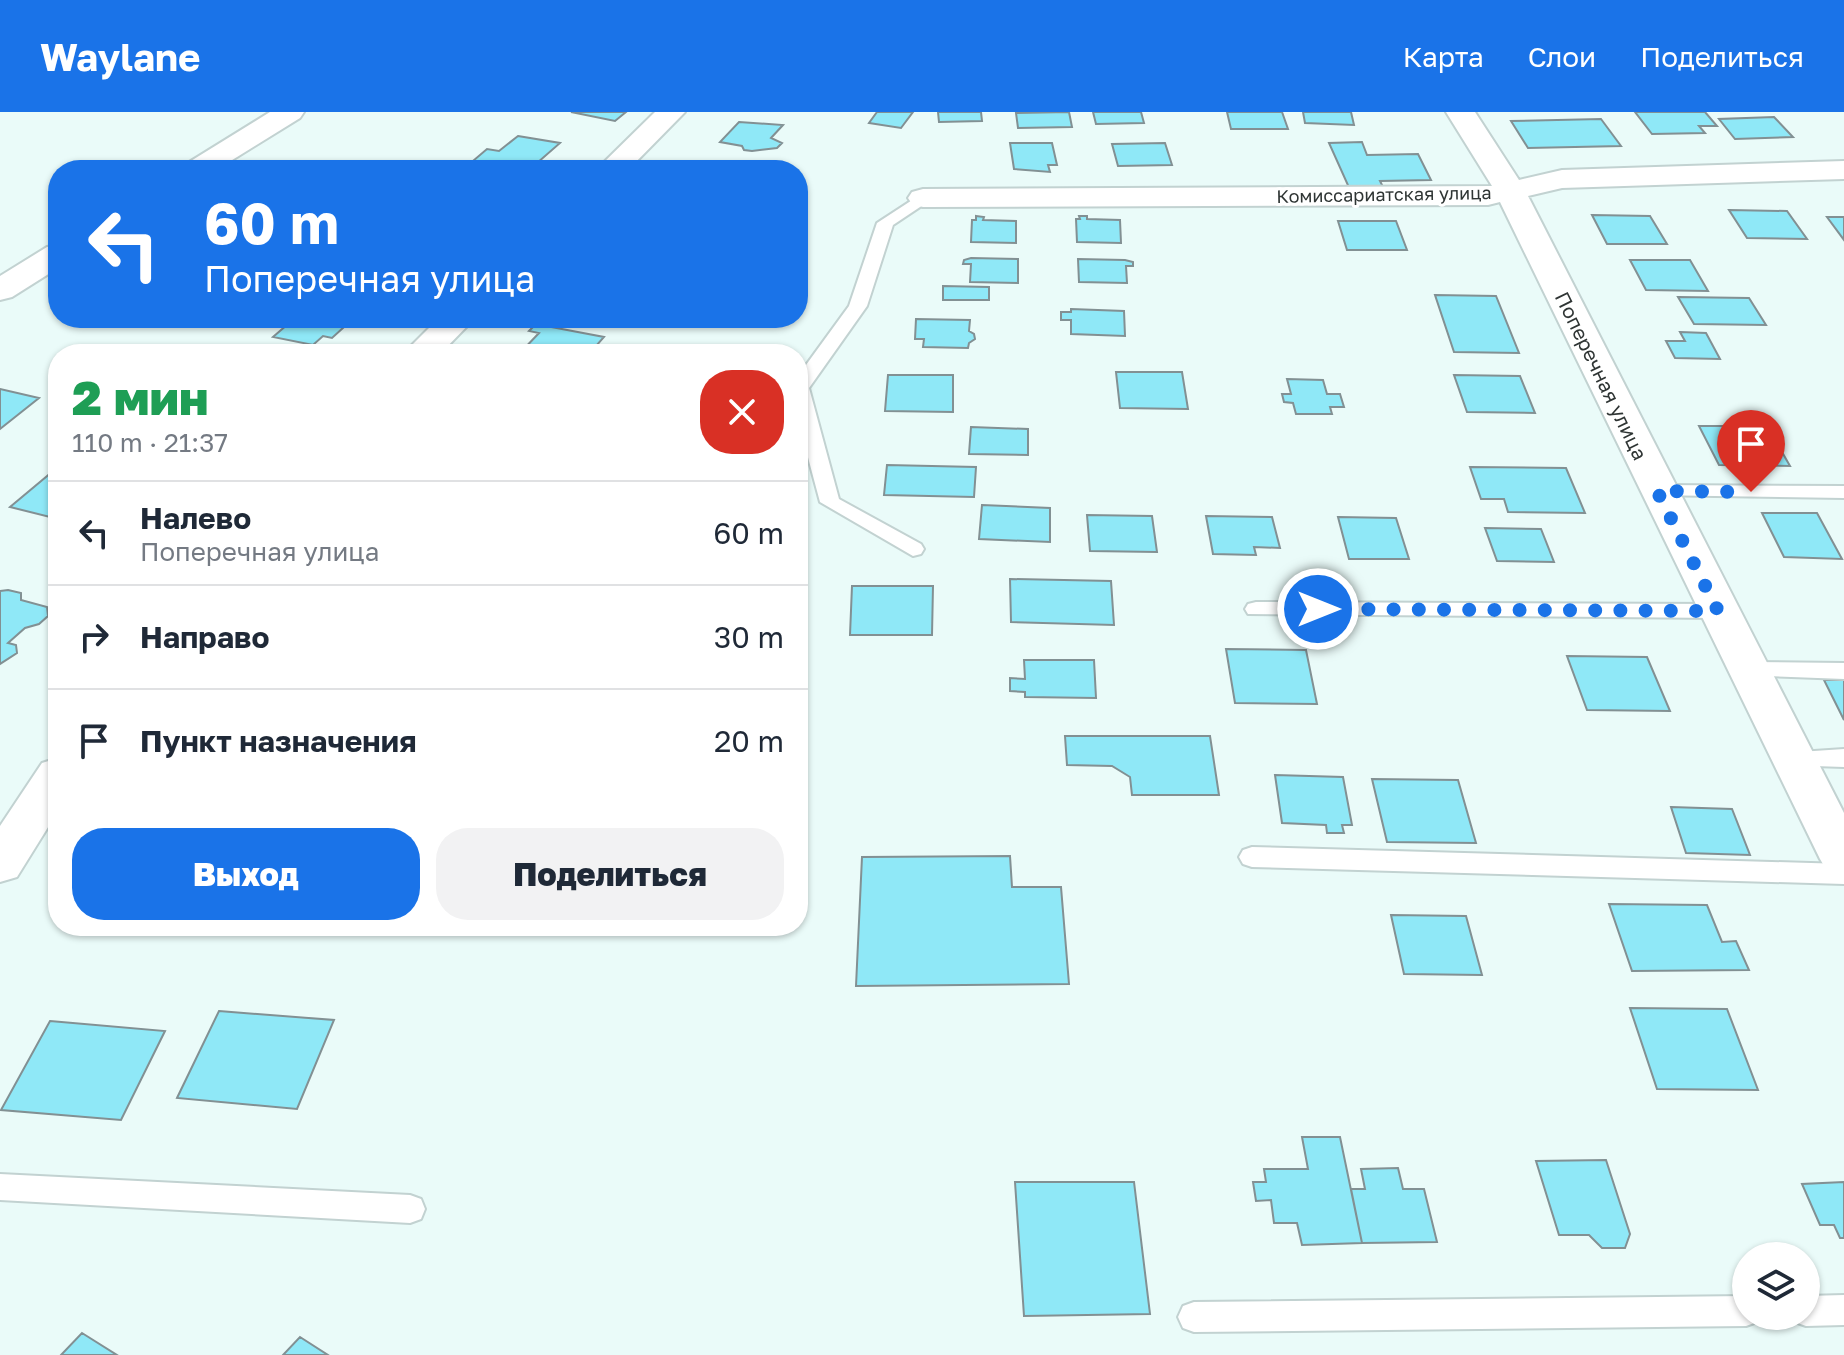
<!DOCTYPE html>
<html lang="ru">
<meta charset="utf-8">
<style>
:root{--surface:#fff;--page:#f2f2f3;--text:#1f2937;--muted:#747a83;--line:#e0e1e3;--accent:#1a73e8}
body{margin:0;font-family:"Golos Text",sans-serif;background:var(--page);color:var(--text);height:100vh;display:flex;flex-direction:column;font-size:30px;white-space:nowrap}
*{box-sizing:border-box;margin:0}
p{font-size:26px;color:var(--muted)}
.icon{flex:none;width:44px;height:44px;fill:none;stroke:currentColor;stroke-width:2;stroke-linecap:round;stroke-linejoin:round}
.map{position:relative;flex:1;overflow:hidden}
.side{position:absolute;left:48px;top:232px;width:760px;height:592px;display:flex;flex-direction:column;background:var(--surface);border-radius:32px;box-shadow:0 2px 6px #0004}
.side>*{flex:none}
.top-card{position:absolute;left:48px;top:48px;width:760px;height:168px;border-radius:32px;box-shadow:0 2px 6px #0004;background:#1a73e8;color:#fff;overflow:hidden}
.buttons{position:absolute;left:1732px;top:1130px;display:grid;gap:16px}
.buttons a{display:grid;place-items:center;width:88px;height:88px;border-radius:50%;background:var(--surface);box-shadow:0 2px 6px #0004;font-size:40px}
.pin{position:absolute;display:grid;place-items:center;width:68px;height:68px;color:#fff;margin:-82px -34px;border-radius:50% 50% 50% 0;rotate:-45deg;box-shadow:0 0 8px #0007}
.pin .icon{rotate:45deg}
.me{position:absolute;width:88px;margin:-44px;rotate:90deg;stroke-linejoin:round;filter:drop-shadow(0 0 6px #0008)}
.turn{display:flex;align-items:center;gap:28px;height:168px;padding:0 24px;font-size:36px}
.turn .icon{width:104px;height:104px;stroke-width:2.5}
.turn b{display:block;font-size:56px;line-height:68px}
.round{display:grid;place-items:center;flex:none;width:84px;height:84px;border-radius:32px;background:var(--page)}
.headline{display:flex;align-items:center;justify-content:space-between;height:136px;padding:0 24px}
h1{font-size:48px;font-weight:800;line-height:60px;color:#1e9e55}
.cta{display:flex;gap:16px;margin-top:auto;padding:16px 24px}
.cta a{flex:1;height:92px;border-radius:32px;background:var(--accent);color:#fff;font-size:32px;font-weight:800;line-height:92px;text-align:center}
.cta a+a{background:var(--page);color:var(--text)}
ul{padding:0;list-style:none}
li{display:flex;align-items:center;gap:24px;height:104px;padding:0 24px;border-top:2px solid var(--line)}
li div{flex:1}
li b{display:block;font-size:30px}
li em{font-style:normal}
header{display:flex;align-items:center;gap:48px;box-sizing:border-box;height:112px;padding:0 40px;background:var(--accent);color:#fff}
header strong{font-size:38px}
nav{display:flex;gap:44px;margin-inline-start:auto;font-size:28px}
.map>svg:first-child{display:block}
.building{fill:#8fe8f7;stroke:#829093;stroke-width:2}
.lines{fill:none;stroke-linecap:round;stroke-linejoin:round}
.lane-casing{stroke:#c2d2d1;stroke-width:4}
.street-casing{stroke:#c2d2d1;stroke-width:4}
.lane{fill:#fff;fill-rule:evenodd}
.street{fill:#fff;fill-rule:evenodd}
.route{stroke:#1a73e8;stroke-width:14;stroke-dasharray:0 25.2}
.labels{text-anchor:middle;stroke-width:6;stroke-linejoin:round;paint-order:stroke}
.far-street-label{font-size:18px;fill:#2f3534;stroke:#fff}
.street-label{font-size:20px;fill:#2f3534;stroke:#fff}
</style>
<header>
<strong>Waylane</strong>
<nav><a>Карта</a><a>Слои</a><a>Поделиться</a></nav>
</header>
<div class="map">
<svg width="1844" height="1243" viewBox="0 0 1844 1243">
<rect width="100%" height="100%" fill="#eafbf9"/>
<path class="building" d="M571,0H626L615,9Z
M877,0H913L901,16L869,11Z
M938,0H981L982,9L939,10Z
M1069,0L1072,15L1018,16L1016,1Z
M1093,0H1141L1144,11L1096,12Z
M1227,0H1282L1288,17H1231Z
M1303,0H1351L1354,13L1305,11Z
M1635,0H1705L1717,14H1699L1705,21L1652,22Z
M1774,5L1793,25L1735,27L1719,7Z
M1601,7L1621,34L1528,36L1511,9Z
M739,10L783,13L771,26L782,31L777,36L752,39L744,38L742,34L720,30Z
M518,24L560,31L529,58H491L467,54L487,37L499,39Z
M1362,30L1367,43L1418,42L1431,68L1380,69L1385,79L1351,80L1329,31Z
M1010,31H1052L1057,53H1048L1050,60L1014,57Z
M1165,31L1172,53L1118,54L1112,32Z
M703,49L753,57L694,58Z
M1729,98L1787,99L1807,127L1747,126Z
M1592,103L1650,104L1667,132H1607Z
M976,104L984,105L983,108L1016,109V131L971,130L972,108H976Z
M1079,104H1087V107L1120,108L1121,131L1077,130L1076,107H1080Z
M1827,105H1844V128Z
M1338,109H1396L1407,138H1347Z
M971,146L1018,147V171L970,170L971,152H963L964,148Z
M1078,147L1125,148L1133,150V154H1126L1127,171L1079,170Z
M1630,148H1690L1708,179L1646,178Z
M943,174L989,175V188H943Z
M1435,183L1496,184L1519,241L1454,240Z
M1678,185L1749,186L1766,213L1694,212Z
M1071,197L1124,199L1125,224L1071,222V208H1061V200H1071Z
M295,206H343L335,213L344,215L332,226L323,224L313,233L273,225Z
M916,207L970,208L969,219L974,222L975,227L969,231L968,236L923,235L924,227H915Z
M534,214H546L604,225L589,242H519L539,221L529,219Z
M1680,220L1706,221L1720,247L1675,246L1666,229H1685Z
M1116,260H1182L1188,297L1120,296Z
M888,263H953V300L885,299Z
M1454,263L1520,264L1535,301L1467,300Z
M1287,267L1323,268L1327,282H1340L1344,295H1330L1332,302H1296L1293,291L1284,290L1282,282H1291Z
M0,277L39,286L0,317Z
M1699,314H1767L1790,354L1719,353Z
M971,315L1028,317V343L969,342Z
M887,353L976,355L974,385L884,383Z
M58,355V407L10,395Z
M1470,355L1566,356L1585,401L1508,400L1504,387H1481Z
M982,393L1050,396V430L979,427Z
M1762,401H1817L1842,447L1784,445Z
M1087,403L1152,404L1157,440L1090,439Z
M1206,404L1272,405L1280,436L1254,435L1256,443L1213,442Z
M1338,405L1396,406L1409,447H1349Z
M1485,416L1541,417L1554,450L1497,449Z
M1010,467L1111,469L1114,513L1011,510Z
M852,474H933L932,523H850Z
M8,478L21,481V488L47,495L48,504L39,512L25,516L8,531L16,533L17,541L0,552V479Z
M1226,537L1306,538L1317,592L1235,591Z
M1567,544L1647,545L1670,599L1587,598Z
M1024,548H1094L1096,586L1025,585V580L1010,579V566L1025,567Z
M1824,568H1844V608Z
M1065,624H1210L1219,683H1132L1130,665L1112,654L1067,653Z
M1275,663L1343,665L1352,713H1342L1344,721H1327L1326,713L1282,711Z
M1372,667L1458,668L1476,731L1387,730Z
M1671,695L1732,697L1750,743L1686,741Z
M1010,744L1012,775H1061L1069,872L856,874L862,745Z
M1609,792L1707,793L1722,830L1736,829L1749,858L1632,859Z
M1391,803L1466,804L1482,863L1404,862Z
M110,814H192L189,820Z
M1630,896L1727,897L1758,978L1657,977Z
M219,899L334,908L297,997L177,986Z
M50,909L165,919L121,1008L1,998Z
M1302,1025H1340L1362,1131L1302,1133L1297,1111H1274L1271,1088L1256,1089L1253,1070H1266L1264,1057H1308Z
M1606,1048L1630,1122L1625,1136H1602L1589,1123H1559L1536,1049Z
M1398,1056L1403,1077H1424L1437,1130L1362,1131L1351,1077H1365L1361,1057Z
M1015,1070H1134L1150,1202L1024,1204Z
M1844,1070V1126H1840L1834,1113H1820L1802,1072Z
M82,1221L117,1243H61Z
M300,1225L328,1243H283Z"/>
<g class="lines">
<defs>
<path id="lane" d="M923,81L929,83L931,86L929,89L893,113L867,194L809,276L839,387L921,432L924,437L921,442L913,444L820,390L798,308V264L849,194L877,111Z
M1657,373L1844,374V386L1650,383L1647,379Z
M1256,490L1718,492L1726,494L1729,499L1726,504L1718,506L1248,502L1245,497L1248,492Z
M1748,550L1844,551V567L1740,563L1736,558L1740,553Z
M1844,637V655L1784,653L1781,647L1784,641Z
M1252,735L1844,752V772L1252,755L1243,752L1239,745L1243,738Z
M0,1062L410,1083L421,1087L425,1097L421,1107L410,1111L0,1088Z
M1844,1183V1213L1806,1214L1795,1210L1792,1204H1806V1184Z
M1746,1184V1204H1760L1757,1210L1746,1214L1194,1220L1183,1216L1178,1205L1183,1194L1194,1190Z"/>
<path id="street" d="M270,0H304L300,6L216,58H181L186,52Z
M655,0H685L628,58H596Z
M1446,0H1475L1519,68L1562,58L1844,49V67L1562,76L1528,84L1844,701V765L1827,759L1820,747L1500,90L1488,93L923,95L912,92L908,86L912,80L923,77L1492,74Z
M58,133V156L12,185L0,188V164L47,135Z
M439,206H475L440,242H403Z
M58,646V699L17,765L0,770V714L42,651Z"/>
</defs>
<use href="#lane" class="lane-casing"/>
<use href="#street" class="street-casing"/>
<use href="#lane" class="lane"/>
<use href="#street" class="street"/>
</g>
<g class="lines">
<path class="route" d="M1318,497L1718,499L1657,379L1751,380"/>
</g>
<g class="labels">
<g class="far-street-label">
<text transform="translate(1384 83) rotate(-1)" y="6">Комиссариатская улица</text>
</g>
<g class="street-label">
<text transform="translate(1601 264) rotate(64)" y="7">Поперечная улица</text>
</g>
</g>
</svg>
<div class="buttons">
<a><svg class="icon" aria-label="layers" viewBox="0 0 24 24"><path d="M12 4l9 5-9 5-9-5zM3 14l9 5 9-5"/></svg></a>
</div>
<div class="pin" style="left:1751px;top:380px;background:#d93025"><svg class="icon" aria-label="arrive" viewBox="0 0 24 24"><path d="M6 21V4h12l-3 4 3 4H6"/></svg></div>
<svg class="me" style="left:1318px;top:497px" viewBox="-20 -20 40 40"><circle r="17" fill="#1a73e8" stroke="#fff" stroke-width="3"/><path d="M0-11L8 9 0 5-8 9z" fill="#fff"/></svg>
<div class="top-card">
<div class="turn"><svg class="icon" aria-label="left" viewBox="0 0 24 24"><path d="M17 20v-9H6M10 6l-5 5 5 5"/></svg><div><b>60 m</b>Поперечная улица</div></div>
</div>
<section class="side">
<div class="headline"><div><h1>2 мин</h1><p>110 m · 21:37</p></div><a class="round" style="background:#d93025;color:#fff"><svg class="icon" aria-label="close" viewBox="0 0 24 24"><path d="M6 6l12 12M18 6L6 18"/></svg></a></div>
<ul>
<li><svg class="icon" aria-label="left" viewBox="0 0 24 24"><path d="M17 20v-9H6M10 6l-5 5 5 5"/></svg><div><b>Налево</b><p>Поперечная улица</p></div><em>60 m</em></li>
<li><svg class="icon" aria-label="right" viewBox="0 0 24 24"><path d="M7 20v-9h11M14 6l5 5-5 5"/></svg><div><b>Направо</b></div><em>30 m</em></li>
<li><svg class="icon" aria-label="arrive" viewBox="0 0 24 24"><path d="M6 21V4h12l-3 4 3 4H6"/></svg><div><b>Пункт назначения</b></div><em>20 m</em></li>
</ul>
<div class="cta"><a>Выход</a><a>Поделиться</a></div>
</section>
</div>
